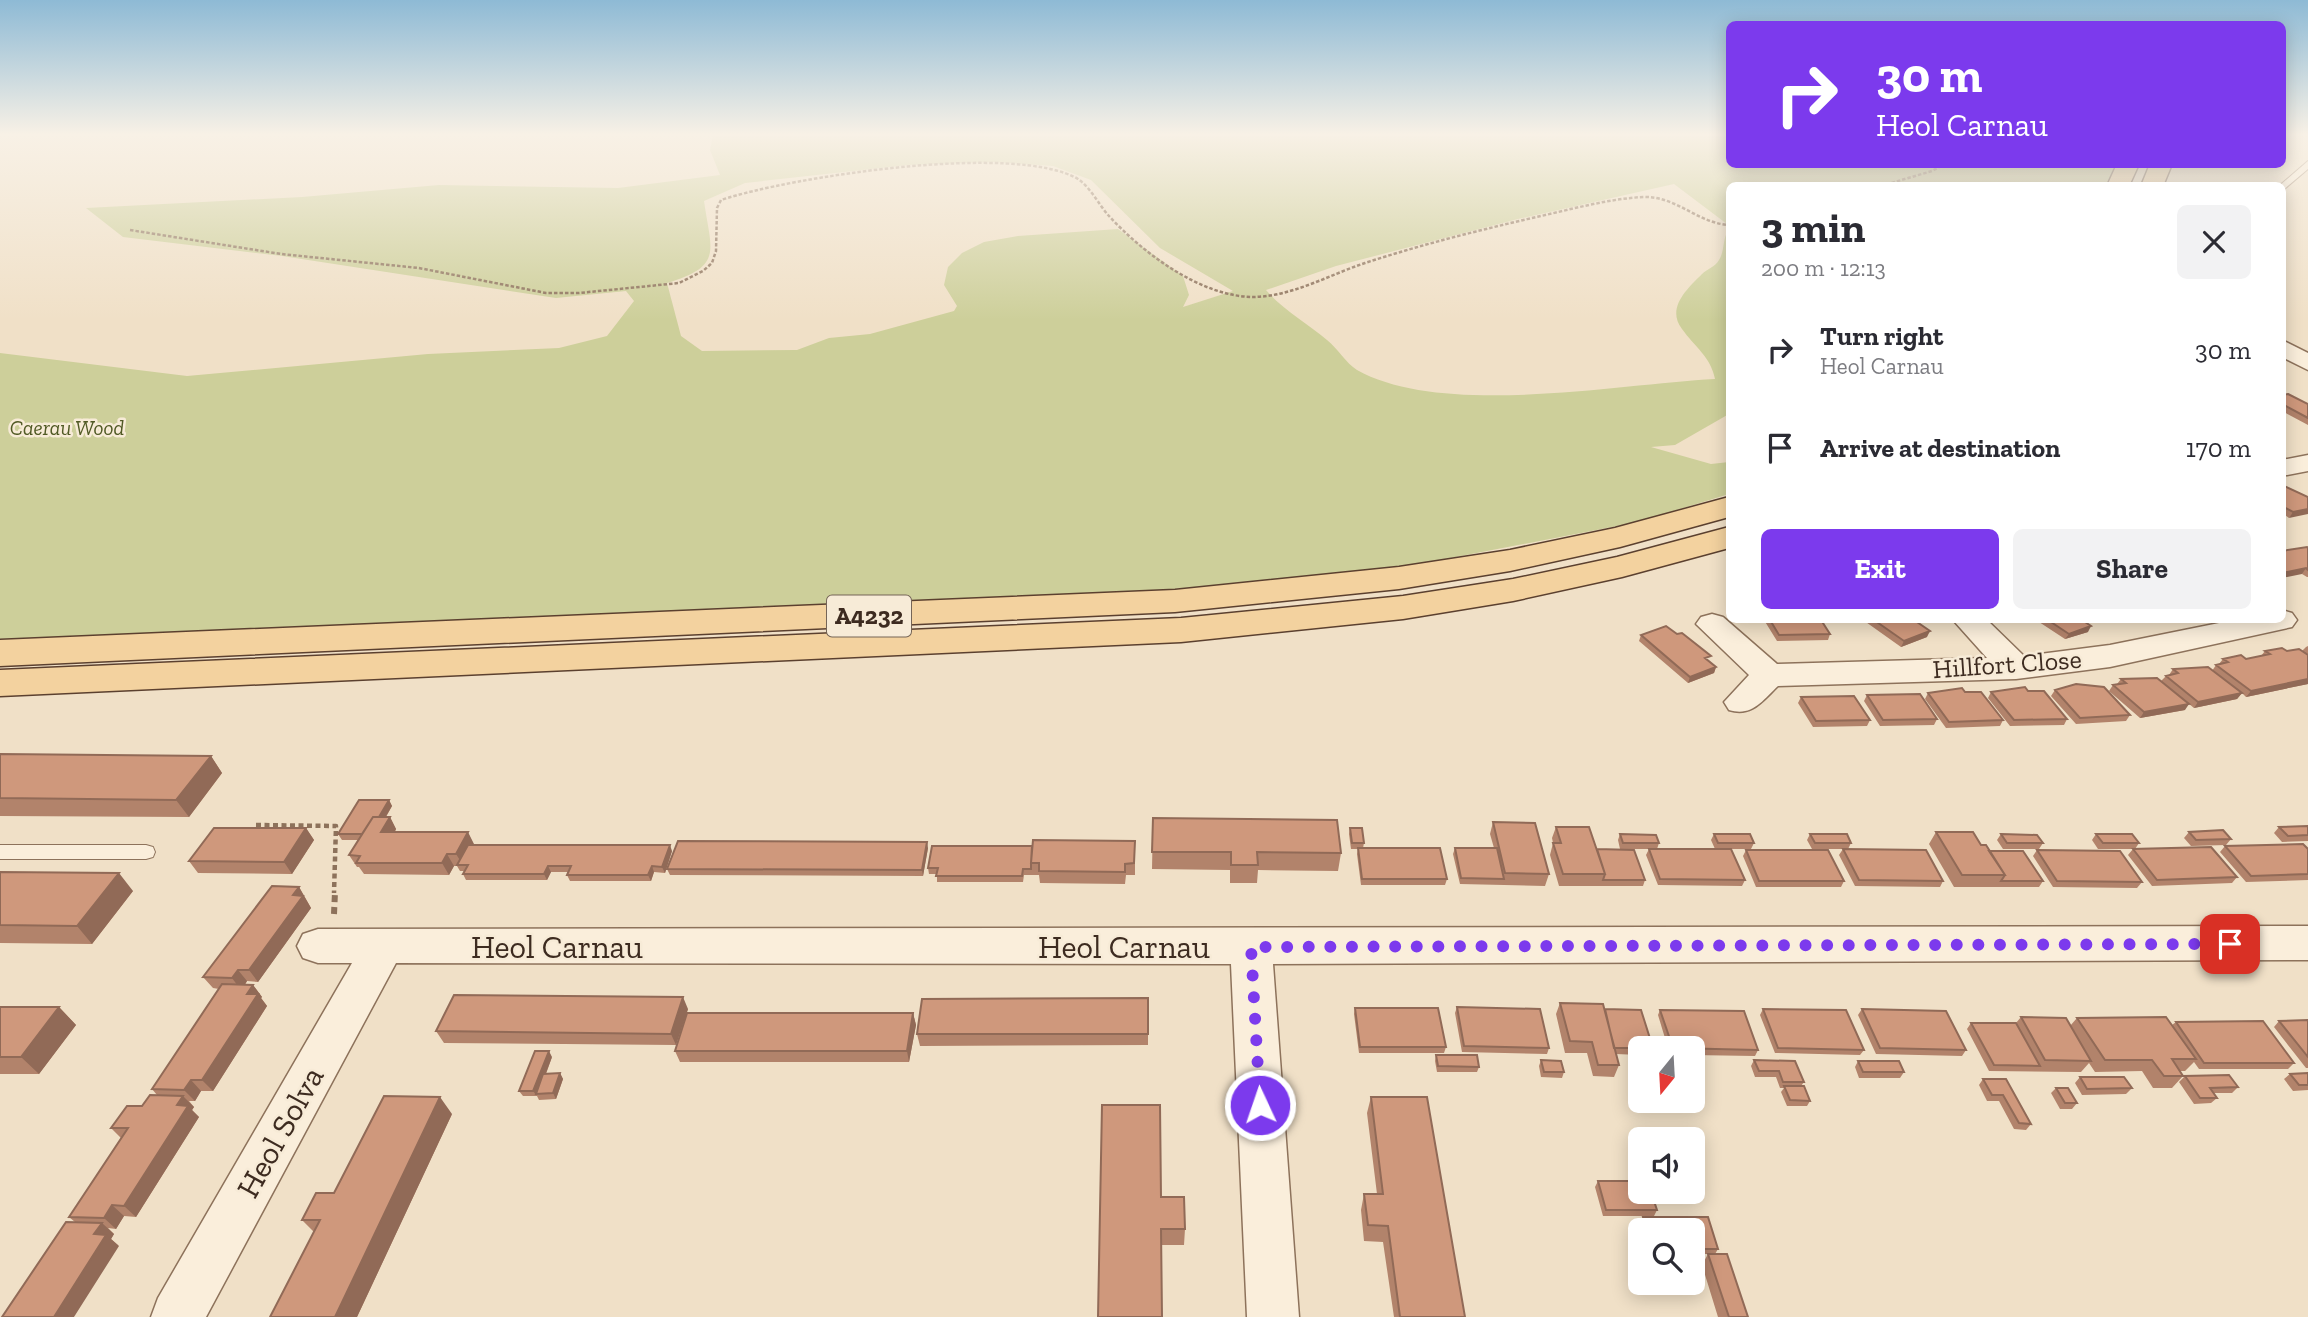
<!DOCTYPE html>
<meta charset="utf-8">
<style>
:root{--surface:#fff;--page:#f2f2f3;--text:#2b2b33;--muted:#7c7c81;--accent:#7c3aed}
body{margin:0;font-family:"Zilla Slab",serif;background:var(--page);color:var(--text);height:100vh;display:flex;flex-direction:column;font-size:26px;white-space:nowrap}
*{box-sizing:border-box;margin:0}
p{font-size:23px;color:var(--muted)}
.icon{flex:none;width:38px;height:38px;fill:none;stroke:currentColor;stroke-width:2;stroke-linecap:round;stroke-linejoin:round}
.map{position:relative;flex:1;overflow:hidden}
.drawer{position:absolute;left:1726px;top:182px;width:560px;height:441px;display:flex;flex-direction:column;background:var(--surface);border-radius:10px;box-shadow:0 4px 18px #0003}
.drawer>*{flex:none}
.top-card{position:absolute;left:1726px;top:21px;width:560px;height:147px;border-radius:10px;box-shadow:0 4px 18px #0003;background:#7c3aed;color:#fff;overflow:hidden}
.needle{width:46px;rotate:198deg}
.controls{position:absolute;left:1628px;top:1036px;display:grid;gap:14px}
.controls a{display:grid;place-items:center;width:77px;height:77px;border-radius:10px;background:var(--surface);box-shadow:0 4px 18px #0003;font-size:35px}
.pin{position:absolute;display:grid;place-items:center;width:60px;height:60px;color:#fff;margin:-30px;border-radius:14px;box-shadow:0 4px 10px #0006}
.me{position:absolute;width:77px;margin:-38px;rotate:357deg;stroke-linejoin:round;filter:drop-shadow(0 0 5px #0008)}
.turn{display:flex;align-items:center;gap:24px;height:147px;padding:0 35px;font-size:32px}
.turn .icon{width:91px;height:91px;stroke-width:2.5}
.turn b{display:block;font-size:49px;line-height:60px}
.round{display:grid;place-items:center;flex:none;width:74px;height:74px;border-radius:10px;background:var(--page)}
.overview{display:flex;align-items:center;justify-content:space-between;height:119px;padding:0 35px}
h1{font-size:42px;font-weight:700;line-height:52px}
.cta{display:flex;gap:14px;margin-top:auto;padding:14px 35px}
.cta a{flex:1;height:80px;border-radius:10px;background:var(--accent);color:#fff;font-size:28px;font-weight:700;line-height:80px;text-align:center}
.cta a+a{background:var(--page);color:var(--text)}
ul{padding:0;list-style:none}
li{display:flex;align-items:center;gap:21px;height:98px;padding:0 35px}
li div{flex:1}
li b{display:block;font-size:26px}
li em{font-style:normal}
.map>svg:first-child{display:block}
.green{fill:#cdcf9a;fill-rule:evenodd}
.lines{fill:none;stroke-linecap:round;stroke-linejoin:round}
.lane-casing{stroke:#8d725b;stroke-width:2}
.street-casing{stroke:#8d725b;stroke-width:3}
.primary-casing{stroke:#5b402f;stroke-width:3}
.path-far2{stroke:#8d725b;stroke-width:2.5;stroke-dasharray:3.5 2;stroke-linecap:butt}
.path-far1{stroke:#8d725b;stroke-width:4.5;stroke-dasharray:5 3.5;stroke-linecap:butt}
.path{stroke:#8d725b;stroke-width:6;stroke-dasharray:7 5;stroke-linecap:butt}
.lane{fill:#faeedb;fill-rule:evenodd}
.street{fill:#faeedb;fill-rule:evenodd}
.primary{fill:#f3d29f;fill-rule:evenodd}
.wall{fill:#b2836b}
.shaded-wall{fill:#916a57}
.building{fill:#cf987c;stroke:#916a57;stroke-width:2}
.route{stroke:#7c3aed;stroke-width:12;stroke-dasharray:0 21.6}
.labels{text-anchor:middle;stroke-width:5;stroke-linejoin:round;paint-order:stroke}
.far-park-label{font-size:21px;font-style:italic;fill:#515a25;stroke:#f7ebd7}
.shield{fill:#f7ebd7;stroke:#756557;stroke-width:2}
.shield-label{font-size:24px;font-weight:bold;fill:#3d2b20}
.street-label{font-size:26px;fill:#3d2b20;stroke:#f7ebd7}
.near-street-label{font-size:32px;fill:#3d2b20;stroke:#f7ebd7}
</style>
<div class="map">
<svg width="2308" height="1317" viewBox="0 0 2308 1317">
<rect width="100%" height="100%" fill="#f0e0c7"/>
<path class="green" d="M713,136H1729V164L2115,165L2107,185L1729,186V228L1727,224L1674,184L1518,219L1336,266L1266,290C1282,309 1307,323 1327,340C1338,349 1346,363 1357,370C1443,418 1618,384 1715,379C1711,357 1694,346 1682,329C1666,308 1687,289 1702,274C1707,269 1715,267 1719,260C1725,251 1722,239 1729,229V414L1675,445L1651,447L1711,464L1729,462V494L1638,522L1388,570L1086,597L0,642V353L187,376L428,354L559,348L607,336L634,301L626,291L556,298L282,256L123,237L86,208L302,197L439,185L618,188L720,175L710,150ZM994,162L1053,166L1091,180L1160,248L1233,291L1183,307L1189,295L1183,276L1118,229L1018,236L984,242L962,253L948,267L944,285L957,306L954,311L870,334L829,338L797,350L702,351L681,336L667,283C724,266 711,251 704,201L745,183L908,165Z"/>
<g class="lines">
<defs>
<path id="lane" d="M2308,161V169L2282,191V186H2279Z
M0,845H146L153,847L155,852L153,857L146,859H0Z"/>
<path id="street" d="M2282,340L2308,353V370L2282,357Z
M2308,455V471L2282,476V460Z
M2282,610L2292,613L2297,620L2292,627L2110,667L2016,679L1778,686C1762,701 1752,717 1729,710L1724,702L1749,675L1696,624L1701,617L1712,614L1723,617L1777,664L1987,658L1953,620H1987L2024,656L2110,645L2234,620H2282Z
M2308,926V960L1273,964L1299,1317H1247L1231,964L396,963L206,1317H151L158,1298L352,963H318L303,958L297,946L303,934L318,929Z"/>
<path id="primary" d="M2117,164H2139L2129,186H2107Z
M2150,164H2172L2163,186H2141Z
M1729,497V517L1620,547L1510,571L1399,589L1175,612L0,666V640L1175,590L1399,567L1510,550L1615,528Z
M1729,527V548L1622,577L1513,601L1403,619L1181,642L0,696V670L1181,618L1403,596L1513,579L1617,557Z"/>
</defs>
<use href="#lane" class="lane-casing"/>
<use href="#street" class="street-casing"/>
<use href="#primary" class="primary-casing"/>
<path class="path-far2" d="M1881,186L1932,171L1944,164
M130,230L281,254L419,268L546,293H579L679,283L703,271L712,263L716,251L717,208L721,200C790,177 1016,142 1078,179C1091,188 1099,205 1109,216C1143,253 1200,296 1252,297C1291,297 1329,275 1365,263C1420,245 1476,231 1532,218C1569,210 1606,199 1643,197C1677,196 1697,223 1729,225"/>
<path class="path-far1" d="M256,825L336,826L334,893"/>
<path class="path" d="M334,914L335,892"/>
<use href="#lane" class="lane"/>
<use href="#street" class="street"/>
<use href="#primary" class="primary"/>
</g>
<path class="wall" d="M2282,395L2308,404V425L2282,411Z
M2282,485L2308,497L2289,518L2282,513Z
M2308,548V577H2307L2302,574Z
M1764,620H1821L1830,634L1828,640L1777,641Z
M1863,620H1914L1927,637L1901,647Z
M2036,620H2082L2088,632L2065,639Z
M1641,635L1716,667L1714,673L1688,683L1639,641Z
M2308,646V684L2246,697L2242,693L2237,699L2194,708L2161,681L2166,676L2169,675L2173,669L2212,671L2216,665L2219,664L2223,659H2246L2261,656L2265,651H2302L2306,647Z
M2121,679L2185,710L2140,718L2109,691L2113,685L2117,684Z
M2055,690L2130,715L2126,721L2076,724L2051,696Z
M2028,691L2067,719L2064,725L2010,726L1988,698L1991,692Z
M1965,692L2003,720L2000,726L1946,728L1925,699L1928,693Z
M1867,695L1937,719L1934,725L1880,726L1864,701Z
M1801,697L1870,720L1867,726L1813,727L1798,703Z
M0,754L211,756L222,773L189,817L0,816Z
M389,800L392,806L386,817H390L396,829L395,832L474,844V845L672,851L665,873L654,872L651,881H570L567,875L568,872H551L547,880H466L463,874L464,871H460L457,866H454L449,875L364,874L359,867H357L349,855L359,840H342L338,834Z
M1153,818L1341,853L1338,871L1258,870L1257,883H1230V870L1152,869Z
M1493,822L1549,874L1545,886L1460,884L1453,854L1455,848H1494L1490,834Z
M2308,826V841L2282,842L2274,833L2279,827Z
M1556,827L1597,849L1645,880L1643,886H1559L1550,855L1553,843L1552,838Z
M306,828L314,840L292,874L198,873L189,861Z
M1350,828L1364,843L1363,848L1447,879L1445,885H1361L1357,854L1358,849H1351L1349,834Z
M1936,832L1981,845L1989,851L2043,881L2039,887H1954L1929,844Z
M2189,832L2231,839L2226,845L2191,846L2184,838Z
M1620,834L1659,843L1657,849H1715L1711,840L1714,834L1754,843L1751,849H1731L1745,880L1742,886L1658,885L1646,855L1649,849H1620L1618,840Z
M1810,834L1851,843L1848,849H1812L1807,840Z
M2001,834L2043,843L2039,849H2003L1997,840Z
M2096,834L2139,843L2135,849L2237,877L2232,883L2152,886L2128,855L2133,849H2098L2092,840Z
M1135,841V875H1126L1125,884L1040,883L1039,875H1024L1023,882H937V874H929L928,868L1032,846Z
M2225,846L2308,849V880L2246,882L2220,852Z
M928,848L923,876L670,875L667,869Z
M1843,849L1943,881L1940,887L1855,886L1839,855Z
M1746,850L1844,881L1841,887H1756L1743,856Z
M2037,850L2142,882L2137,888L2053,887L2033,856Z
M0,872L133,891L92,944L0,943Z
M299,887L311,908L258,982L247,981L245,985H253L262,997L261,998L267,1006L213,1091H201L195,1101H189L194,1107L192,1110L199,1117L136,1217L124,1216L116,1229L108,1228L114,1234L111,1239L119,1246L75,1222L69,1217L121,1138L111,1128L157,1095L152,1089L219,989L213,988L203,977Z
M1148,998V1045L920,1046L917,1034Z
M1560,1003L1605,1009L1640,1048V1055L1616,1054L1619,1065L1614,1077L1593,1076L1587,1053H1565L1556,1014Z
M0,1007H59L76,1025L39,1074H0Z
M1457,1007L1549,1048L1547,1054L1462,1052L1455,1013Z
M1355,1008L1446,1047L1444,1053H1359L1354,1014Z
M688,1009L676,1045L444,1043L436,1031Z
M1763,1009L1864,1050L1860,1055L1775,1053L1760,1015Z
M1862,1009L1966,1050L1962,1056L1876,1054L1858,1015Z
M1660,1010L1758,1050L1755,1056L1692,1055V1048H1668L1658,1015Z
M913,1013L916,1025L909,1062H680L675,1051Z
M2021,1017L2070,1026L2077,1018L2172,1025L2176,1022L2294,1063L2288,1069H2199L2194,1062L2185,1071H2179L2183,1076L2172,1088H2153L2142,1071L2095,1072L2089,1063L2081,1072L1989,1071L1967,1029L1971,1023H2016Z
M2308,1020V1068H2306L2274,1027L2279,1021Z
M1436,1055L1479,1067L1477,1072H1437L1435,1061Z
M552,1057L546,1074L560,1073L563,1079L556,1099L539,1100L537,1096H523L519,1091Z
M1541,1060L1564,1072L1562,1078L1541,1077L1539,1066Z
M1754,1060L1804,1082L1801,1086L1810,1101L1807,1106H1787L1781,1092L1784,1088H1780L1776,1077H1755L1751,1066Z
M1858,1061L1904,1072L1900,1078H1859L1855,1067Z
M2308,1073V1090L2293,1091L2284,1079L2290,1074Z
M2185,1076L2238,1087L2232,1093H2214L2217,1098L2211,1103L2194,1104L2179,1082Z
M2080,1077L2132,1088L2126,1094L2082,1095L2075,1083Z
M1983,1079H2006L2031,1124L2026,1130L2014,1129L1999,1101H1987L1979,1085Z
M2056,1088L2077,1103L2072,1109H2060L2051,1093Z
M1371,1097L1465,1317H1394L1383,1242L1364,1241L1361,1210L1364,1194H1377L1367,1113Z
M452,1114L357,1317H270L314,1232L302,1220L334,1193Z
M1598,1181L1657,1210L1654,1216H1603L1595,1187Z
M1161,1197L1185,1229L1184,1245H1162Z
M1643,1217H1708L1718,1249L1715,1254H1727L1748,1317H1718L1702,1265L1708,1254H1692V1230H1642L1640,1223Z"/>
<path class="shaded-wall" d="M2308,509V514L2289,518L2293,512Z
M2306,568L2302,574L2282,578V573Z
M2091,626L2088,632L2065,639L2069,634Z
M1930,631L1927,637L1901,647L1904,641Z
M1716,667L1714,673L1688,683L1690,677Z
M2308,679V684L2246,697L2251,691Z
M2242,693L2237,699L2194,708L2198,702Z
M2189,704L2185,710L2140,718L2144,712Z
M211,756L222,773L189,817L176,800Z
M389,800L392,806L372,840L369,834Z
M390,817L396,829L388,844L381,832Z
M306,828L314,840L292,874L284,862Z
M468,832L474,844L463,865L456,854Z
M927,842L928,848L923,876L922,870Z
M670,845L672,851L665,873L662,867Z
M447,854L454,866L449,875L442,863Z
M548,866L551,872L547,880L544,874Z
M652,866L654,872L651,881L648,875Z
M119,873L133,891L92,944L77,926Z
M299,887L311,908L258,982L249,970Z
M238,970L247,981L241,990L232,978Z
M253,985L262,997L261,998L267,1006L213,1091L202,1080L247,994Z
M683,997L688,1009L676,1045L671,1034Z
M59,1007L76,1025L39,1074L21,1057Z
M913,1013L916,1025L909,1062L907,1051Z
M549,1051L552,1057L538,1094H536L537,1096L533,1091Z
M560,1073L563,1079L556,1099L553,1093Z
M191,1080L201,1091L195,1101L184,1090Z
M183,1096L194,1107L192,1110L199,1117L136,1217L124,1206Z
M440,1097L452,1114L357,1317H335Z
M112,1205L124,1216L116,1229L104,1218Z
M102,1223L114,1234L111,1239L119,1246L74,1317H54L94,1234Z"/>
<path class="building" d="M2288,394L2308,404V418L2282,404V395Z
M2282,485L2308,497V509L2293,512L2282,506Z
M2307,547L2308,548V570L2306,568L2282,573V551Z
M1770,620H1821L1830,634L1779,635Z
M1874,620H1914L1930,631L1904,641Z
M2048,620H2082L2091,626L2069,634Z
M1666,626L1677,634L1682,633L1711,656L1705,658L1716,667L1690,677L1641,635Z
M2282,648L2287,651L2299,649L2308,655V679L2251,691L2216,665L2228,662L2223,659L2241,655L2246,659L2270,654L2265,651Z
M2208,667L2242,693L2198,702L2166,676L2178,673L2173,669Z
M2157,678L2189,704L2144,712L2113,685L2126,683L2121,679Z
M2076,684L2104,687L2130,715L2080,718L2055,690Z
M2025,687L2028,691H2044L2067,719L2014,720L1991,692Z
M1962,688L1965,692H1981L2003,720L1949,722L1928,693Z
M1920,694L1937,719L1883,720L1867,695Z
M1854,696L1870,720L1816,721L1801,697Z
M0,754L211,756L176,800L0,798Z
M359,800H389L379,817H373L362,834H338Z
M373,817H390L381,832H468L456,854H447L442,863H356L360,856L349,855Z
M1153,818L1337,820L1341,853L1257,852L1258,865H1231V852H1152Z
M1493,822L1535,823L1549,874L1505,873Z
M2308,826V835L2288,836L2279,827Z
M1556,827H1589L1605,874H1563L1553,843H1561Z
M214,828H306L284,862L189,861Z
M1350,828H1362L1364,843H1352Z
M2223,830L2231,839L2196,840L2189,832Z
M1936,832H1973L1981,845H1986L2005,875H1962Z
M1620,834L1656,835L1659,843H1623Z
M1714,834H1750L1754,843H1718Z
M1810,834H1847L1851,843H1815Z
M2001,834L2037,835L2043,843H2007Z
M2096,834H2132L2139,843H2103Z
M1033,840L1135,841L1134,863L1125,864V872L1039,871V863H1031Z
M678,841L927,842L922,870L667,869Z
M2303,844L2308,849V874L2251,876L2225,846Z
M468,845H670L662,867L652,866L648,875H567L571,866H548L544,874H463L468,865H457Z
M932,846H1032L1031,863V869H1023L1022,876H936L938,868H928Z
M2211,847L2237,877L2157,880L2133,849Z
M1358,848H1440L1447,879H1362Z
M1455,848H1497L1504,879L1461,878Z
M1597,849L1634,850L1645,880H1603L1605,874Z
M1649,849H1731L1745,880L1660,879Z
M1843,849L1926,850L1943,881L1859,880Z
M1746,850H1828L1844,881H1759Z
M2037,850L2120,851L2142,882L2057,881Z
M1989,851H2023L2043,881H2001L2005,875Z
M0,872L119,873L77,926L0,925Z
M272,886L299,887L293,895L303,896L249,970H238L232,978L203,977Z
M222,984L253,985L247,994H258L202,1080H191L184,1090L152,1089Z
M454,995L683,997L671,1034L436,1031Z
M1148,998V1034H917L922,999Z
M1560,1003L1603,1004L1619,1065H1598L1592,1042L1570,1041Z
M0,1007H59L21,1057H0Z
M1457,1007L1540,1009L1549,1048L1464,1046Z
M1355,1008H1438L1446,1047H1360Z
M1605,1009L1641,1010L1653,1048H1614Z
M1763,1009L1846,1010L1864,1050L1778,1048Z
M1862,1009L1946,1011L1966,1050L1880,1048Z
M1660,1010L1744,1011L1758,1050L1673,1048Z
M687,1013H913L907,1051H675Z
M2021,1017L2066,1018L2091,1061L2045,1060Z
M2166,1017L2196,1059H2172L2183,1076H2164L2152,1060H2105L2077,1018Z
M2308,1020V1057L2279,1021Z
M2263,1021L2294,1063H2204L2176,1022Z
M1971,1023H2016L2040,1066L1994,1065Z
M535,1051H549L533,1091H519Z
M1436,1055H1477L1479,1067L1438,1066Z
M1541,1060L1561,1061L1564,1072H1544Z
M1754,1060L1795,1061L1804,1082H1783L1779,1071H1759Z
M1858,1061H1899L1904,1072H1863Z
M560,1073L553,1093L536,1094L543,1074Z
M2308,1073V1085H2299L2290,1074Z
M2229,1075L2238,1087L2210,1088L2217,1098H2200L2185,1076Z
M2080,1077H2124L2132,1088L2087,1089Z
M1983,1079H2006L2031,1124L2019,1123L2003,1095H1992Z
M1784,1086H1804L1810,1101L1790,1100Z
M2056,1088H2068L2077,1103H2065Z
M150,1095L183,1096L177,1105L188,1106L124,1206L112,1205L104,1218L69,1217L128,1128H111L127,1106H142Z
M384,1096L440,1097L335,1317H270L320,1220H302L316,1193H334Z
M1371,1097H1427L1465,1317H1400L1388,1226L1368,1225L1364,1194H1383Z
M1102,1105H1160L1161,1197H1184L1185,1229H1161L1162,1317H1098Z
M1598,1181H1640V1192H1651L1657,1210H1606Z
M1643,1217H1708L1718,1249H1692V1230H1647Z
M66,1222L102,1223L94,1234L106,1235L54,1317H2Z
M1708,1254H1727L1748,1317H1729Z"/>
<linearGradient id="sky" x2="0" y2="1"><stop stop-color="#8ebad5"/><stop offset="0.42" stop-color="#f8f1e6"/><stop offset="1" stop-color="#f8f1e6" stop-opacity="0"/></linearGradient>
<rect width="2308" height="320" fill="url(#sky)"/>
<g class="lines">
<path class="route" d="M1260,1105L1251,947L2230,944"/>
</g>
<g class="labels">
<g class="far-park-label">
<text x="67" y="435">Caerau Wood</text>
</g>
<rect class="shield" x="827" y="595.5" width="84" height="41" rx="5"/>
<g class="shield-label">
<text x="869" y="624">A4232</text>
</g>
<g class="street-label">
<text transform="translate(2007 664) rotate(-4)" y="9">Hillfort Close</text>
</g>
<g class="near-street-label">
<text x="557" y="958">Heol Carnau</text>
<text x="1124" y="958">Heol Carnau</text>
<text transform="translate(280 1132) rotate(-61)" y="11">Heol Solva</text>
</g>
</g>
</svg>
<div class="controls">
<a><svg class="needle" viewBox="-14 -14 28 28"><path d="M0-13l5 13h-10z" fill="#e53935"/><path d="M0 13l5-13h-10z" fill="#7c7c81"/></svg></a>
<a><svg class="icon" aria-label="sound" viewBox="0 0 24 24"><path d="M4 9h4l5-4v14l-5-4H4zM17 9q2 3 0 6"/></svg></a>
<a><svg class="icon" aria-label="search" viewBox="0 0 24 24"><circle cx="10" cy="10" r="6"/><path d="M15 15l6 6"/></svg></a>
</div>
<div class="pin" style="left:2230px;top:944px;background:#d93025"><svg class="icon" aria-label="arrive" viewBox="0 0 24 24"><path d="M6 21V4h12l-3 4 3 4H6"/></svg></div>
<svg class="me" style="left:1260px;top:1105px" viewBox="-20 -20 40 40"><circle r="17" fill="#7c3aed" stroke="#fff" stroke-width="3"/><path d="M0-11L8 9 0 5-8 9z" fill="#fff"/></svg>
<div class="top-card">
<div class="turn"><svg class="icon" aria-label="right" viewBox="0 0 24 24"><path d="M7 20v-9h11M14 6l5 5-5 5"/></svg><div><b>30 m</b>Heol Carnau</div></div>
</div>
<section class="drawer">
<div class="overview"><div><h1>3 min</h1><p>200 m · 12:13</p></div><a class="round"><svg class="icon" aria-label="close" viewBox="0 0 24 24"><path d="M6 6l12 12M18 6L6 18"/></svg></a></div>
<ul>
<li><svg class="icon" aria-label="right" viewBox="0 0 24 24"><path d="M7 20v-9h11M14 6l5 5-5 5"/></svg><div><b>Turn right</b><p>Heol Carnau</p></div><em>30 m</em></li>
<li><svg class="icon" aria-label="arrive" viewBox="0 0 24 24"><path d="M6 21V4h12l-3 4 3 4H6"/></svg><div><b>Arrive at destination</b></div><em>170 m</em></li>
</ul>
<div class="cta"><a>Exit</a><a>Share</a></div>
</section>
</div>
